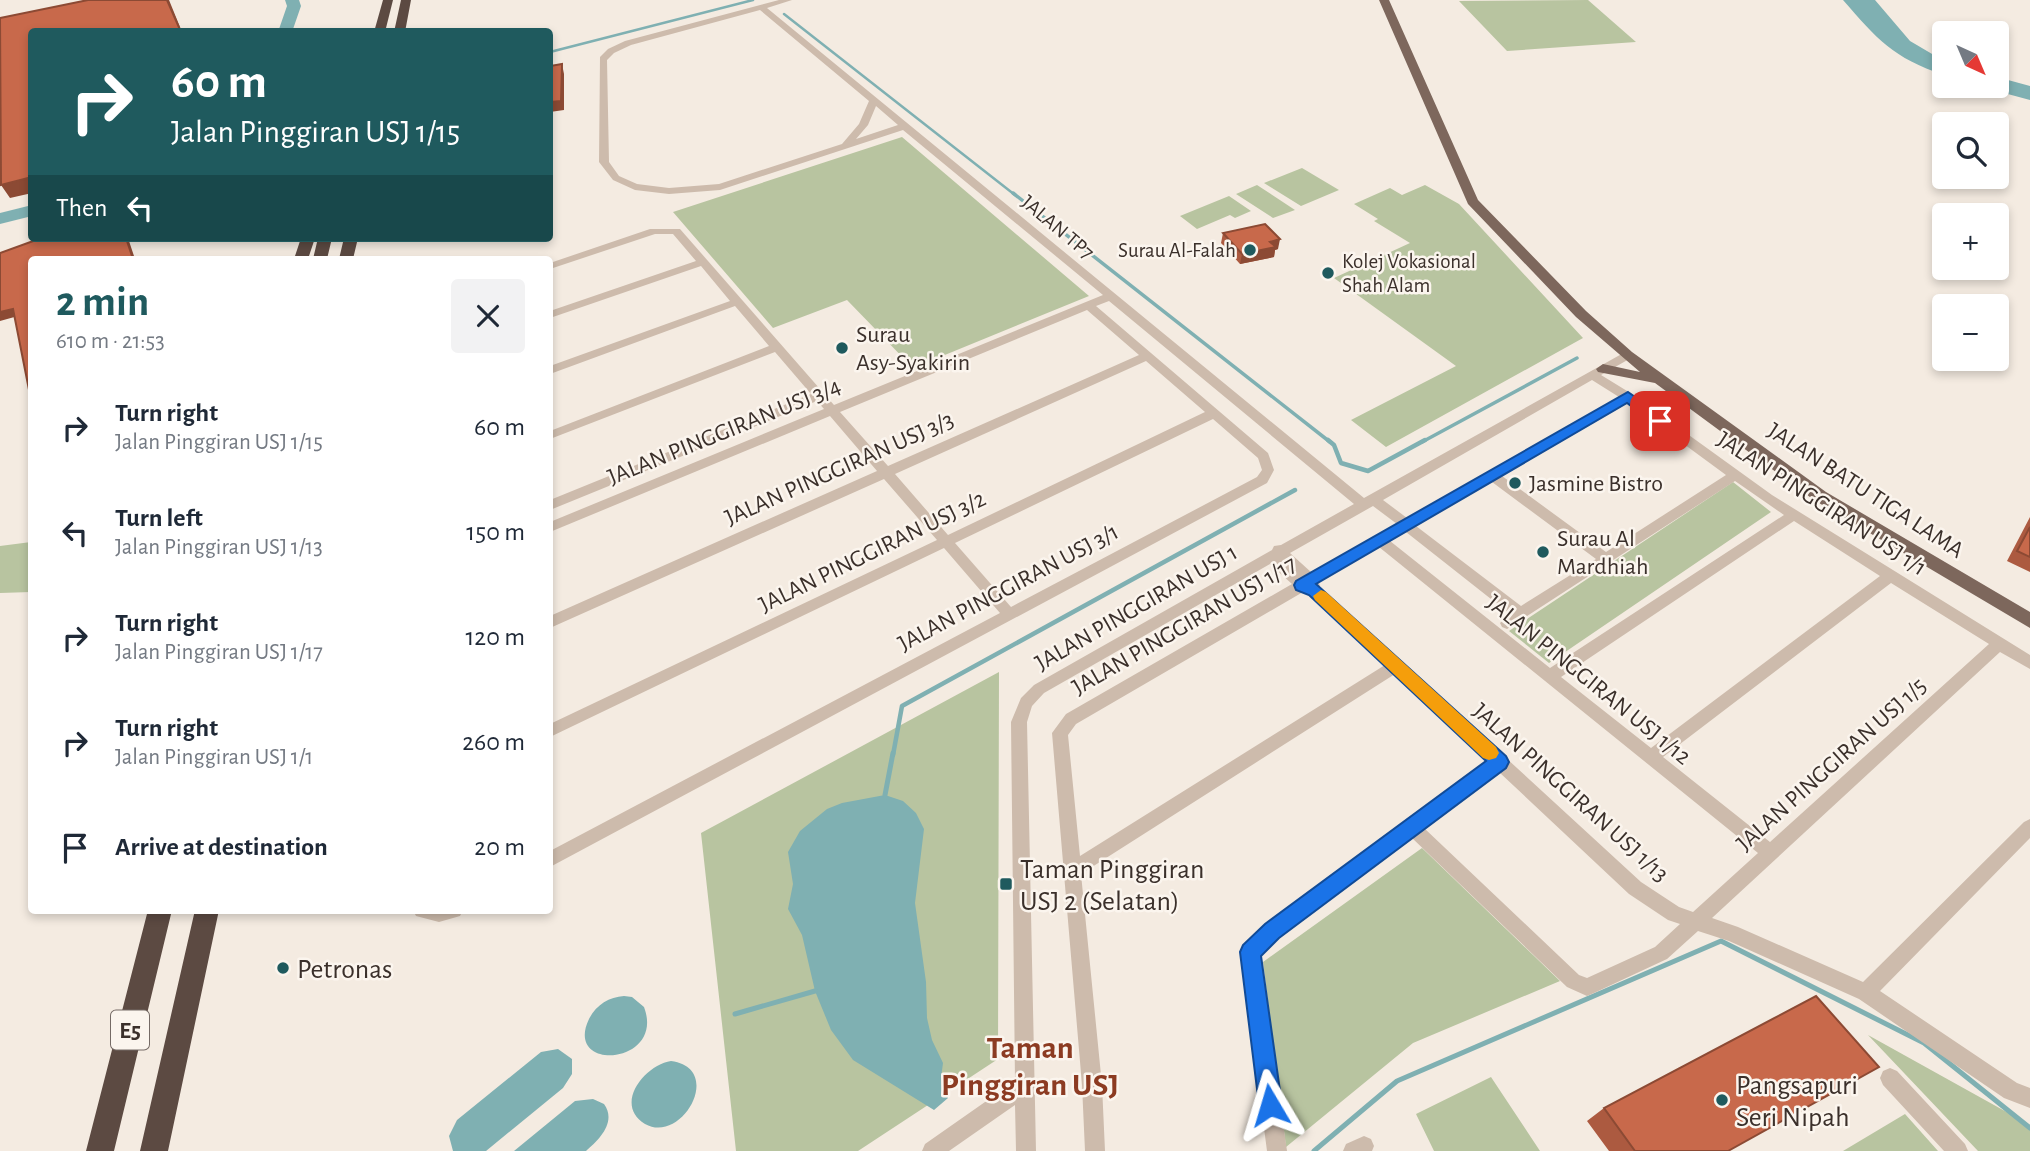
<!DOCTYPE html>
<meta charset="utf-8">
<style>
:root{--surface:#fff;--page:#f2f2f3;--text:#1f2937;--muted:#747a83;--accent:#1f5a5e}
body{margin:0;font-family:"Alegreya Sans",sans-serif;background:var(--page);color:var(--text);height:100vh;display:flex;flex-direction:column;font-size:26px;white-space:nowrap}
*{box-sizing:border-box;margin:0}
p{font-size:23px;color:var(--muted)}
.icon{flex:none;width:38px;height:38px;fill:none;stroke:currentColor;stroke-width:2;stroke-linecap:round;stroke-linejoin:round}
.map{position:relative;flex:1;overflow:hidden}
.details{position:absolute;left:28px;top:256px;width:525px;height:658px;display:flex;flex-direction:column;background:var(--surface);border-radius:7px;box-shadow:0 4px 10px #0003}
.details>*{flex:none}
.banner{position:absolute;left:28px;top:28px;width:525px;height:214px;border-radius:7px;box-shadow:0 4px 10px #0003;background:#1f5a5e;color:#fff;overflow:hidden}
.needle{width:46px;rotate:136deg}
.fabs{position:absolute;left:1932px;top:21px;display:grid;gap:14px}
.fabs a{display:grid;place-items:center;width:77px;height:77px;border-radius:7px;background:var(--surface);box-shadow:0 4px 10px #0003;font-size:35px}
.pin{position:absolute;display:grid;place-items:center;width:60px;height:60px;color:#fff;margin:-30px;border-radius:14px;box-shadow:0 4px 10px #0006}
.me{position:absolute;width:77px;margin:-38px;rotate:353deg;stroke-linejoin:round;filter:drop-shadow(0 0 5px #0008)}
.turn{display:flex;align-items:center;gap:24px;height:147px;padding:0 28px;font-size:32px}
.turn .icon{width:91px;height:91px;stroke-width:2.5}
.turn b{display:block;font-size:49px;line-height:60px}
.then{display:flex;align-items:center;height:66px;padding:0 28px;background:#0003;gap:14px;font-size:26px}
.round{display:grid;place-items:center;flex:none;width:74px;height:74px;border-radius:7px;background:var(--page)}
.head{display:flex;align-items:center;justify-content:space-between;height:119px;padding:0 28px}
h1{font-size:42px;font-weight:600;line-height:52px;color:var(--accent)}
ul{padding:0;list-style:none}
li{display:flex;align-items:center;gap:21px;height:105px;padding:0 28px}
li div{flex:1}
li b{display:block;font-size:26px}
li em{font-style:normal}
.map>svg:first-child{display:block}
.green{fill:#b8c4a0}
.water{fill:#7fb0b2}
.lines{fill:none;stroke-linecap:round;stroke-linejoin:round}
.stream-far3{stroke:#7fb0b2;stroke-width:2.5}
.stream-far2{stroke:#7fb0b2;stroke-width:3.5}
.stream-far1{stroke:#7fb0b2;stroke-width:4.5}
.stream{stroke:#7fb0b2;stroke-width:5}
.river{fill:#7fb0b2;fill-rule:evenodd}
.minor{fill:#cdbbac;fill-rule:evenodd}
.major{fill:#7d675c;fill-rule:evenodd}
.highway{fill:#5c4a42;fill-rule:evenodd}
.wall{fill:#ac5a40}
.shaded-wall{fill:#8c4a34}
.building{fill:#c8694b;stroke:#8c4a34;stroke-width:2}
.route{fill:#1a73e8;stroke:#114b97;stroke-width:2}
.slow{fill:#f59e0b}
.poi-dot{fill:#1f5a5e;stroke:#fbf5ee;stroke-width:2.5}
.labels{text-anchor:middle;stroke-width:5;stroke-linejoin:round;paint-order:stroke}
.far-street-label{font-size:21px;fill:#3b302b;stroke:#fbf5ee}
.far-poi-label{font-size:21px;fill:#3b302b;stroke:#fbf5ee;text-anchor:end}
.shield{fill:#fbf5ee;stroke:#756b66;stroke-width:2}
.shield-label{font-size:23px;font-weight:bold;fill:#3b302b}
.poi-label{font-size:24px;fill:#3b302b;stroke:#fbf5ee;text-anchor:start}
.street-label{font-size:24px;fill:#3b302b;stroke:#fbf5ee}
.near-poi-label{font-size:28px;fill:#3b302b;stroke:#fbf5ee;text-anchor:start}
.near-neighbourhood-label{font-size:32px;font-weight:bold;fill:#8c3b22;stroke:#fbf5ee}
</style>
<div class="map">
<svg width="2030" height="1151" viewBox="0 0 2030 1151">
<rect width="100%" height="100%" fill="#f4ebe1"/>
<path class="green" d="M1588,0L1636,42L1507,51L1459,1Z
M902,137L1089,296L913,368L847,300L773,328L673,212Z
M1302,168L1339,190L1301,206L1264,183Z
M1257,185L1295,210L1273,218L1236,194Z
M1425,185L1459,204L1583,338L1386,447L1351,420L1456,366L1334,278L1410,243L1374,221L1378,219L1354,204L1390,188L1402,195Z
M1229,196L1251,211L1235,218L1230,215L1197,229L1180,216Z
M1733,482L1771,512L1549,663L1509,631Z
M31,542V592L0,593V546Z
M999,672L998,1059L858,1151H736L701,833Z
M1422,848L1560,981L1413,1043L1286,1147L1263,962Z
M1868,1035L2030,1125V1151H1978Z
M1491,1077L1540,1151H1434L1416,1114Z
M1905,1114L1938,1151H1843Z"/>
<path class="water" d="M1843,0H1875L1910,41L1944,61V75C1893,58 1877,39 1843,0Z
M1997,77L2030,86V100L1978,86H1997Z
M885,795L903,801L916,813L924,829L915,903L926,982L927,1018L932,1040L943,1063L941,1078L948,1098L934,1110L853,1060L831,1030L815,991L802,935L788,909L793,884L788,852L800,831L827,809L842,803Z
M624,996L632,997L644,1007C666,1065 563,1073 589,1019C596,1005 609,997 624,996Z
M558,1049L572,1059V1074L563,1088L486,1151H453L449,1136L457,1120L541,1052Z
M671,1061C725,1068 682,1145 645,1124C613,1104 645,1065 671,1061Z
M593,1099L604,1104C617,1122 599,1140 586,1151H514L575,1101Z"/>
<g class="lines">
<path class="stream-far3" d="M784,14L1015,195
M550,52L753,0"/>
<path class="stream-far2" d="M1013,193L1330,442
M1422,442L1577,358"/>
<path class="stream-far1" d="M1328,440L1334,445L1341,463L1368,471L1425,440
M893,755L902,706L1295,490"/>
<path class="stream" d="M885,795L893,753
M735,1014L815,991
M1314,1151L1397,1081L1721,941L1924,1043L2030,1128"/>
<path class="river" d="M285,0H299L301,6L292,32H278L287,6Z
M32,205V216L0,224V213Z"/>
<path class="minor" d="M779,0H792L767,8L1364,498L1627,351L1631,352V358L1601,375L1632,394L1772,495L2030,655V669L2000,652L1712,918L1738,927L1863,982L2024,822L2030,819V838L1880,991L2017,1083L2030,1088V1108L2004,1098L1859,999L1729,941L1698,931L1667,959L1594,993L1587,996L1567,987L1411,837L1278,937L1259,955L1287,1151H1267L1241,952L1244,946L1266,925L1488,762L1395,674L1081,874L1102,1085L1105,1151H1085L1082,1085L1052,733L1066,714L1292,584L1270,564L1044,693L1032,706L1027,722L1036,1151H1016L1015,1105L949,1151H922L925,1144L1015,1081L1011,722L1021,698L1034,685L1272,550L1274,546L1281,545L1354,504L1109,301L1096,306L1268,453L1274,470L1267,483L550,867V851L1000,613L944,548L550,737V724L937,540L884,479L550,628V616L877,471L830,416L550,532V522L824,409L817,401L550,510V500L811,394L775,352L550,439V431L769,346L735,306L550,374V366L730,301L701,266L550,318V311L696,261L673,234H655L550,269V263L650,229H680L834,405L1103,295L903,130L720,190L669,194L635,190L613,180L599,162L600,57L608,49L625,41ZM760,10L869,101L859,124L842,144L719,184L669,188L637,184L619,176L609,162L607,60L614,53L631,45ZM876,106L898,125L856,139L868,125ZM1087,310L1139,355L888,466L840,412ZM1146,361L1205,412L948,535L895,474ZM1592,380L1619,397L1407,518L1383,500ZM1628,403L1726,475L1606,552L1502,476ZM1213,419L1258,458L1262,470L1257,477L1011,607L955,543ZM1735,481L1784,515L1550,668L1390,541L1406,532L1510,614L1500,623L1502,627L1507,629ZM1492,482L1596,559L1521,606L1416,526ZM1373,506L1397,524L1312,573L1290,553ZM1794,521L1880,576L1651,748L1561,677ZM1379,547L1758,853L1693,912L1679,907L1641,882L1320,587L1319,582ZM1891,583L1989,644L1770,842L1663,757ZM1303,592L1310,595L1385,665L1080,856L1068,735L1076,724ZM1499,772L1629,894L1668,920L1680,924L1655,947L1587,978L1579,975L1424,828Z
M413,910H463L460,916L439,922L416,916Z
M1890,1068L1897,1071L1965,1144L1968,1151H1944L1883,1085L1880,1078L1883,1071Z
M1364,1136L1371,1139L1374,1146L1372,1151H1343L1346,1144Z"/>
<path class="major" d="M1379,0H1389L1478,200L1586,311L1632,352L1826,492L2030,612V628L1814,500L1655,383L1598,372L1596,369L1603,364L1640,372L1576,317L1468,204Z"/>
<path class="highway" d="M383,0H393L385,32H374Z
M401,0H411L405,32H394Z
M301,238H315L308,259H294Z
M318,238H332L327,259H313Z
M344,238H358L353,259H339Z
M148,910H172L114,1151H86Z
M195,910H219L168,1151H140Z"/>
</g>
<path class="wall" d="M1223,233L1278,249L1275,250L1274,257L1240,264L1221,243Z
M2030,517V572L2007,561Z
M1604,1108L1728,1151H1609L1587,1121Z"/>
<path class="shaded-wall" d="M167,0H169L182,32H181Z
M562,64L564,74V110L550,112V102Z
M32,177V193L10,198L1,185Z
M126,238H128L135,259H133Z
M1280,239L1278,249L1275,250L1274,257L1240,264L1242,254L1270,242Z
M13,309L18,316L0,321V312Z"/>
<path class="building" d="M88,0H167L181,32H32V177L1,185L0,18Z
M562,64L561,101L550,102V66Z
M1265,224L1280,239L1270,242L1276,247L1242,254L1223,233Z
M45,238H126L133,259H32V405L13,309L0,312V253L36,240Z
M2030,527V557L2017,551Z
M1816,996L1879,1067L1728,1151H1635L1604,1108Z"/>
<path class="route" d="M1628,392L1665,418V424H1655L1627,403L1316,584L1506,756L1509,762L1506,768L1279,938L1261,956L1282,1105L1278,1113L1270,1116L1263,1113L1259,1105L1240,952L1243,945L1265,924L1486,761L1309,595L1296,590L1294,585L1296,581Z"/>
<path class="slow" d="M1321,590L1326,592L1496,747L1499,753L1496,758L1489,760L1483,758L1315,600L1313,596Z"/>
<g class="poi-dot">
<circle cx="1250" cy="250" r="7"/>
<circle cx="1328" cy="273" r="7"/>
<circle cx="842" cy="348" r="7"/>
<circle cx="1515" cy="483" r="7"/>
<circle cx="1543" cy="552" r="7"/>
<rect x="999" y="877" width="14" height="14" rx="3.5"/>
<circle cx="283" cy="968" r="7"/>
<circle cx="1722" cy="1100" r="7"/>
</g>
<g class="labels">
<g class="far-street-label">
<text transform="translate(1058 227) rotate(40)" y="7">JALAN TP7</text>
</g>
<g class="far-poi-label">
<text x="1236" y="257">Surau Al-Falah</text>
<text x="1342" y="268" text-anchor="start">Kolej Vokasional<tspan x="1342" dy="24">Shah Alam</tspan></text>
</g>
<rect class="shield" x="111" y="1010.5" width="38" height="39" rx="5"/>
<g class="shield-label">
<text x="130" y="1038">E5</text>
</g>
<g class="poi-label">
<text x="856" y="342">Surau<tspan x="856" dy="28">Asy-Syakirin</tspan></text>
<text x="1529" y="491">Jasmine Bistro</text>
<text x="1557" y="546">Surau Al<tspan x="1557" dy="28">Mardhiah</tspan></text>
</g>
<g class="street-label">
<text transform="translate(724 431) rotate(-22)" y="8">JALAN PINGGIRAN USJ 3/4</text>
<text transform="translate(839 468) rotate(-24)" y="8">JALAN PINGGIRAN USJ 3/3</text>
<text transform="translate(1866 490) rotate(33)" y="8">JALAN BATU TIGA LAMA</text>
<text transform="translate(1822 503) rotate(33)" y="8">JALAN PINGGIRAN USJ 1/1</text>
<text transform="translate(872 551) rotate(-26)" y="8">JALAN PINGGIRAN USJ 3/2</text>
<text transform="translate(1008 587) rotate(-28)" y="8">JALAN PINGGIRAN USJ 3/1</text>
<text transform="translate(1136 607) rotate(-30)" y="8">JALAN PINGGIRAN USJ 1</text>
<text transform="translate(1184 625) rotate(-30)" y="8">JALAN PINGGIRAN USJ 1/17</text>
<text transform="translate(1589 679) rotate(39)" y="8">JALAN PINGGIRAN USJ 1/12</text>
<text transform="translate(1831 764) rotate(-42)" y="8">JALAN PINGGIRAN USJ 1/5</text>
<text transform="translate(1571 792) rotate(42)" y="8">JALAN PINGGIRAN USJ 1/13</text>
</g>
<g class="near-poi-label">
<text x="1020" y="878">Taman Pinggiran<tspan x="1020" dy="32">USJ 2 (Selatan)</tspan></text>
<text x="297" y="978">Petronas</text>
<text x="1736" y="1094">Pangsapuri<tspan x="1736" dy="32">Seri Nipah</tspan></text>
</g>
<g class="near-neighbourhood-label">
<text x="1030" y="1058">Taman<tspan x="1030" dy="37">Pinggiran USJ</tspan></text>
</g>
</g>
</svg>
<div class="fabs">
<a><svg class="needle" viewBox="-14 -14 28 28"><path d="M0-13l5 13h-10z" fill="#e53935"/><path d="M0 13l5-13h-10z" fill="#747a83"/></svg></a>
<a><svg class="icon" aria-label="search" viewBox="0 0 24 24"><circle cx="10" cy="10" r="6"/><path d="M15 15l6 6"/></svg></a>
<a>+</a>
<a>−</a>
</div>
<div class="pin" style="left:1660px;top:421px;background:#d93025"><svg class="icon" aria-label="arrive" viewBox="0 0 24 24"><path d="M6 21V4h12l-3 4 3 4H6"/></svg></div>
<svg class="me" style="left:1270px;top:1105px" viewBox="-20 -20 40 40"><path d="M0-17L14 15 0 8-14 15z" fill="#1a73e8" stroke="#fff" stroke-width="4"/></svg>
<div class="banner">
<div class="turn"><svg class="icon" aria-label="right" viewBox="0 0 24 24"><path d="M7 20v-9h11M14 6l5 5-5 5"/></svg><div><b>60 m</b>Jalan Pinggiran USJ 1/15</div></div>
<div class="then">Then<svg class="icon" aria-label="left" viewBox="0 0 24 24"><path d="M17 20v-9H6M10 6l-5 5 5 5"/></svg></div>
</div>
<section class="details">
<div class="head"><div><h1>2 min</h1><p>610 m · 21:53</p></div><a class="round"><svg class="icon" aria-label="close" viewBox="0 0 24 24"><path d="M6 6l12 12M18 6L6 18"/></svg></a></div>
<ul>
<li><svg class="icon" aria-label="right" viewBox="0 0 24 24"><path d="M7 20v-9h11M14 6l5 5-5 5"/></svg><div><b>Turn right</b><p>Jalan Pinggiran USJ 1/15</p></div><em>60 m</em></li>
<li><svg class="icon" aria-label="left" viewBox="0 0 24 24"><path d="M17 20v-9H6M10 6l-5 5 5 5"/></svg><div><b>Turn left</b><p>Jalan Pinggiran USJ 1/13</p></div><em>150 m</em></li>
<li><svg class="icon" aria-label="right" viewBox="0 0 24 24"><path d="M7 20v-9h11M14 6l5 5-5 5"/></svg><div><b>Turn right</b><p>Jalan Pinggiran USJ 1/17</p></div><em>120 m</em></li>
<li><svg class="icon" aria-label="right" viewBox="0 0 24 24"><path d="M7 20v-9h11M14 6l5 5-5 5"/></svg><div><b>Turn right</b><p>Jalan Pinggiran USJ 1/1</p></div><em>260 m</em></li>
<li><svg class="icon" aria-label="arrive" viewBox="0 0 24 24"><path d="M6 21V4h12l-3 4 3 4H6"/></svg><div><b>Arrive at destination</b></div><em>20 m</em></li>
</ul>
</section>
</div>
